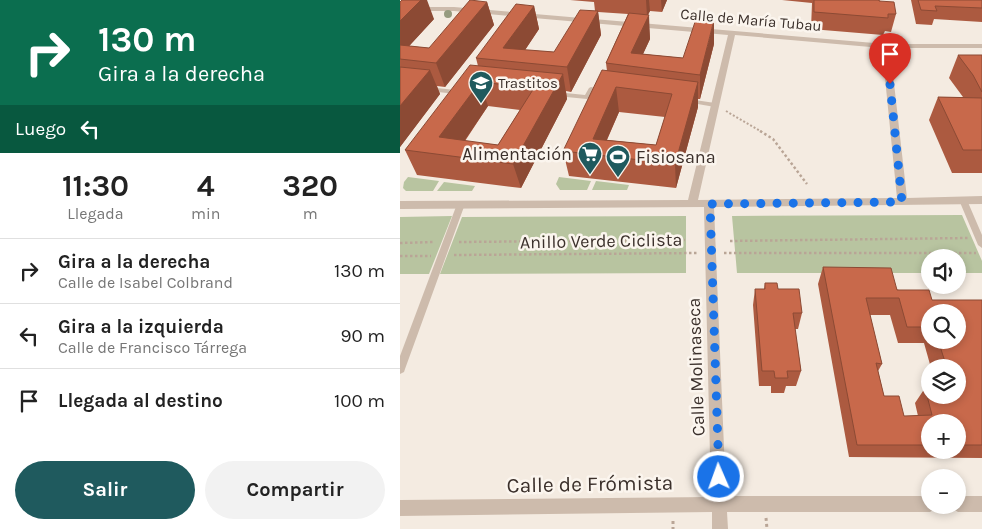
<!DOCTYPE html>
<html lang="es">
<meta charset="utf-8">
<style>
:root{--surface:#fff;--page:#f2f2f2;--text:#222;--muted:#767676;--line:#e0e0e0;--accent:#1f5a5e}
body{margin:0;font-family:Karla,sans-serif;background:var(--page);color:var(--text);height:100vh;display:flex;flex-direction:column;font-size:19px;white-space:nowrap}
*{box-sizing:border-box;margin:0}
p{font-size:16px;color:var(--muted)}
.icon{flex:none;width:28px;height:28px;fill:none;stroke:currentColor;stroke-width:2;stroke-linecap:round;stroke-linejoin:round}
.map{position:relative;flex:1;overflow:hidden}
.drawer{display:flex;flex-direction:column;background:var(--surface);width:400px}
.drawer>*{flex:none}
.banner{background:#0b6e4f;color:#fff;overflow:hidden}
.tools{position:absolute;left:521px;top:249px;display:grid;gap:10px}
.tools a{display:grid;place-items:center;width:45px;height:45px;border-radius:50%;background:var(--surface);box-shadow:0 2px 8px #0003;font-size:25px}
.pin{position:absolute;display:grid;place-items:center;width:42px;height:42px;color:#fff;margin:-51px -21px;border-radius:50% 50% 50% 0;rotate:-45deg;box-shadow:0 0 5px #0007}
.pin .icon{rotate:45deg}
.me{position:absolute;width:55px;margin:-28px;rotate:358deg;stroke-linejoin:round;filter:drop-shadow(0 0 4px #0008)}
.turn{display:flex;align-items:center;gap:18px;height:105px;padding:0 15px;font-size:22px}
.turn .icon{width:65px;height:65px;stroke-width:2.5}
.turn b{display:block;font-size:35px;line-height:42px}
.then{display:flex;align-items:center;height:48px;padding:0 15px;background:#0003;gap:10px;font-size:19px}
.eta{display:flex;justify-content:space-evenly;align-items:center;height:85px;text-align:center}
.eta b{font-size:30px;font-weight:700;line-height:35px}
.button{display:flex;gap:10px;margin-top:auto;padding:10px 15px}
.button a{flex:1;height:58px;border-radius:30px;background:var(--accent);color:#fff;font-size:20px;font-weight:700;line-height:58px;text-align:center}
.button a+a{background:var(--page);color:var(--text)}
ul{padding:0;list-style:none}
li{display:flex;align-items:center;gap:15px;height:65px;padding:0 15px;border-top:1px solid var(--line)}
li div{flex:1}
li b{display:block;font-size:19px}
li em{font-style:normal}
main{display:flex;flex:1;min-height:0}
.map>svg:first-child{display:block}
.green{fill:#b8c4a0}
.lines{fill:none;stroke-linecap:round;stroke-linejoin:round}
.path-far2{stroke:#b9a596;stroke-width:2;stroke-dasharray:2 2;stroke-linecap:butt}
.path-far1{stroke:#b9a596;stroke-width:2.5;stroke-dasharray:2.5 2.5;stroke-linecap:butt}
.path{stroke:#b9a596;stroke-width:3;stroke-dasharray:3 3;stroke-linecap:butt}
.pedestrian{fill:#cdbbac;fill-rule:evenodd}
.minor{fill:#cdbbac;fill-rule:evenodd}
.tree{fill:#969b7f}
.wall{fill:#ac5a40;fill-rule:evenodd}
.shaded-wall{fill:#8c4a34}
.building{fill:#c8694b;stroke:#8c4a34;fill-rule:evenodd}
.route{stroke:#1a73e8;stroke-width:9;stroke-dasharray:0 16.2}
.labels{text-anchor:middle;stroke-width:5;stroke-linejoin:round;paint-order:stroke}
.far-street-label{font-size:15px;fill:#3b302b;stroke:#fbf5ee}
.far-poi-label{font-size:15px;fill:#3b302b;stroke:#fbf5ee;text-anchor:start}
.poi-label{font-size:18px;fill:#3b302b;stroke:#fbf5ee;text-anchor:end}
.street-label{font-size:18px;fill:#3b302b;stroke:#fbf5ee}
.near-street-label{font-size:21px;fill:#3b302b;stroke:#fbf5ee}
</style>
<main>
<section class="drawer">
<div class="banner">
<div class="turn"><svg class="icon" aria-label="right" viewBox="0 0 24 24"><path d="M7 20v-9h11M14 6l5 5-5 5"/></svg><div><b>130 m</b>Gira a la derecha</div></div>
<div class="then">Luego<svg class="icon" aria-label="left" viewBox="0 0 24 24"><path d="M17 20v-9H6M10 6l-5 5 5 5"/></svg></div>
</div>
<div class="eta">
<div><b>11:30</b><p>Llegada</p></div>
<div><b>4</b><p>min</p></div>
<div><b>320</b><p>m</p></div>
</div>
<ul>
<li><svg class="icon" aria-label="right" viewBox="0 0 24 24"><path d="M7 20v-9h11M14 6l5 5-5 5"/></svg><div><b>Gira a la derecha</b><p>Calle de Isabel Colbrand</p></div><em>130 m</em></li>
<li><svg class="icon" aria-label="left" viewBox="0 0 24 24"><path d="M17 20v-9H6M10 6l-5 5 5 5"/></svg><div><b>Gira a la izquierda</b><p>Calle de Francisco Tárrega</p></div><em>90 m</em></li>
<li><svg class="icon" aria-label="arrive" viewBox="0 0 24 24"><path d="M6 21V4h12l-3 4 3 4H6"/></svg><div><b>Llegada al destino</b></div><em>100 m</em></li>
</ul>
<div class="button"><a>Salir</a><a>Compartir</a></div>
</section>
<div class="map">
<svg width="582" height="529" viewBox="0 0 582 529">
<rect width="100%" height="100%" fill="#f4ebe1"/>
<path class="green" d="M8,177L39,181L33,191H6L3,188L4,182Z
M159,177L191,181L187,190H160L156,184Z
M196,181L229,185L227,190H192Z
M44,182L75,186L72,191H37Z
M562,215L582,261V273H558V258H530V273H337L332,216Z
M52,216L29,274H0V217Z
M286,216V273L40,274L62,217Z"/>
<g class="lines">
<path class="path-far2" d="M326,111L362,132"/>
<path class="path-far1" d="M360,131L373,139L407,184
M330,241L568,238
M59,242L285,240
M0,243L34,242
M324,253H576
M54,255L298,253
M0,256H31"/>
<path class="path" d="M366,518L367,529
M273,521V529"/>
<path class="pedestrian" d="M60,86L63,88L59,93L57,94L28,91L25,89L28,87L55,90Z
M191,87L205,90L206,91L203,93L193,91L189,98L187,99L156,96L153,94L156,92L185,95L189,88Z
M288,99L315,103L318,105L315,107L286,102L285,101Z
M563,197L567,200L582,235V248L578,245L559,200Z
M61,201L65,204L5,369L4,372L0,374V356L57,204Z"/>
<path class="minor" d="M27,7H54L486,44H582V48H490L507,198L582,196V204L314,207L326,496H530V505H537L535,509L530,512H327L328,529H312V512L0,516V500L311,497L304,207L0,209V201L288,200L328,35L54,11H31L0,22V18ZM335,35L482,48L497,198L298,200Z
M582,496V512H558L553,509L551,505H558V496Z"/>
</g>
<circle class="tree" cx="48" cy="14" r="4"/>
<path class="wall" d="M170,0H267L262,12L250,11L248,15L250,39L243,54L283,58L314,44L300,99H298V107L276,188L169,176L163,151L207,71L206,63L228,14L198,12L201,35L171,92L166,91L167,99L121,188L17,175L5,150L78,66L76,58L134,6L139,29L125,50L154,52L195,11L194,2ZM88,106L120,110L98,145L65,141ZM219,112L265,117L256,145L207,140Z
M382,0H479L496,14L491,32L485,31L483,35L411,29L412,3Z
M511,0H582V22L534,19L532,25L516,24Z
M0,2L34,19L9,46L29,48L87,2L94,25L45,87L37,86L40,94L0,147Z
M558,55H582V173H552L529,120L538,97H563L549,78Z
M423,267L532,300H582V458L449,457L418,284ZM530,312L558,340H530ZM470,315H490L498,343H524L531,368H558V395L525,388L515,403L518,416H504L484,396L478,371L482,364ZM530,422H558V450H530Z
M365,283L378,289L402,313L398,329H395L401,371L396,386H386L384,393H371V386H359L353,305L355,289H364Z"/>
<path class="shaded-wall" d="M21,0H27L34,19L0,56V21Z
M246,0H249L250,11L247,16Z
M261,0H267L262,12Z
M87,2L94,25L45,87L36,63Z
M134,6L139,29L117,62L103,48Z
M198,11L201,35L171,92L167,67Z
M249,15L250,39L237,67L231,53Z
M314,20V44L300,99V75Z
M30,70L40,94L0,147V106Z
M163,74L167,99L121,188L113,164Z
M80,82L88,106L54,156L39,137Z
M298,82V107L276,188L275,164Z
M216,87L219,112L200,155L193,139Z"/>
<path class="building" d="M2,0H21L0,21V2Z
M70,0L87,2L36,63L0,59V45L29,48Z
M414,0H479V1L494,2L496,14H488V18L414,12Z
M518,0H582V8L535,6L537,11L521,10Z
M116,4L134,6L103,48L154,52L180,10L198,11L167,67L76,58Z
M229,13L249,15L231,53L283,58L296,19L314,20L300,75L206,63Z
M558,55H582V92L573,75Z
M70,65L163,74L113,164L5,150ZM80,82L134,88L98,145L39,137Z
M0,67L30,70L0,106Z
M202,70L298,82L275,164L163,151ZM216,87L272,94L256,145L193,139Z
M538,97L582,98V150H563Z
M423,267L491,268L497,290H529L532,300H582V445H558V422H530V445H457ZM466,298H499L507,327H530V312H558V340H538L547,368H558V395H530V388H525L532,415L504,416L499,396H484L476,363L482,364Z
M365,283H377L378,289H399L402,313H393L401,371H387L388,378H375L374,371H362L355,289H365Z"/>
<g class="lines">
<path class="route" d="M319,477L310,204L502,202L490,84"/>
</g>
<defs>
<symbol id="school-pin" viewBox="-11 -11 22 30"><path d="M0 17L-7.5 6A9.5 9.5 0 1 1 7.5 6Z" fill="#1f5a5e" stroke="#fbf5ee"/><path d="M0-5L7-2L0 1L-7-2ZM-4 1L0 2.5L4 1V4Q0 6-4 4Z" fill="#fff"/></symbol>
<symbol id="supermarket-pin" viewBox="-11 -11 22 30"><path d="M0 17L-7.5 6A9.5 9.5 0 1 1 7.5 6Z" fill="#1f5a5e" stroke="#fbf5ee"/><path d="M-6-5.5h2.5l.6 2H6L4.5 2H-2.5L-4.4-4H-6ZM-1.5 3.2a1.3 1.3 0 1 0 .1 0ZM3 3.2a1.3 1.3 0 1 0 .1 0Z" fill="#fff"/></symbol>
<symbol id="stadium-pin" viewBox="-11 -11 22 30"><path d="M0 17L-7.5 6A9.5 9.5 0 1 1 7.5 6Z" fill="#1f5a5e" stroke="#fbf5ee"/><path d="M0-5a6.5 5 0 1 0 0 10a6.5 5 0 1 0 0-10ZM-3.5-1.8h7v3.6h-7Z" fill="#fff"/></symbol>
</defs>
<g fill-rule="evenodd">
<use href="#school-pin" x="67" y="69" width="28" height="38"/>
<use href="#supermarket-pin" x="176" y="140" width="28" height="38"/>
<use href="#stadium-pin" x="204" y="143" width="28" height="38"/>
</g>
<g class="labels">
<g class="far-street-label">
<text transform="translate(351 20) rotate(5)" y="5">Calle de María Tubau</text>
</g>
<g class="far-poi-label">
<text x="98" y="88">Trastitos</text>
</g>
<g class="poi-label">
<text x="172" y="160">Alimentación</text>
<text x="236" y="163" text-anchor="start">Fisiosana</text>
</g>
<g class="street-label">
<text transform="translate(201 241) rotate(-1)" y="6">Anillo Verde Ciclista</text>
<text transform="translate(296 367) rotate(-92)" y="6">Calle Molinaseca</text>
</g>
<g class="near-street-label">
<text transform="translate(190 484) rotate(-1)" y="7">Calle de Frómista</text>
</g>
</g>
</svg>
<div class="tools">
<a><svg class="icon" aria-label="sound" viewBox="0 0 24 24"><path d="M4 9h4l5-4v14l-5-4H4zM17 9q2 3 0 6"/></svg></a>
<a><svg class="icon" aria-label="search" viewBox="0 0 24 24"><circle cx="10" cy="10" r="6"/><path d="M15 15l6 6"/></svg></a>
<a><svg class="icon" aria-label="layers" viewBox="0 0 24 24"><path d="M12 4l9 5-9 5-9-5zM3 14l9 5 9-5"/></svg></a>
<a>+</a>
<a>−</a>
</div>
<div class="pin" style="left:490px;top:84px;background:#d93025"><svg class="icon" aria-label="arrive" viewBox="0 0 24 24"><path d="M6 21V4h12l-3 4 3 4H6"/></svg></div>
<svg class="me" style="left:319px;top:477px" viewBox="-20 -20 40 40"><circle r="17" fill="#1a73e8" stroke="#fff" stroke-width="3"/><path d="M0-11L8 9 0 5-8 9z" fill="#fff"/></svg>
</div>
</main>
